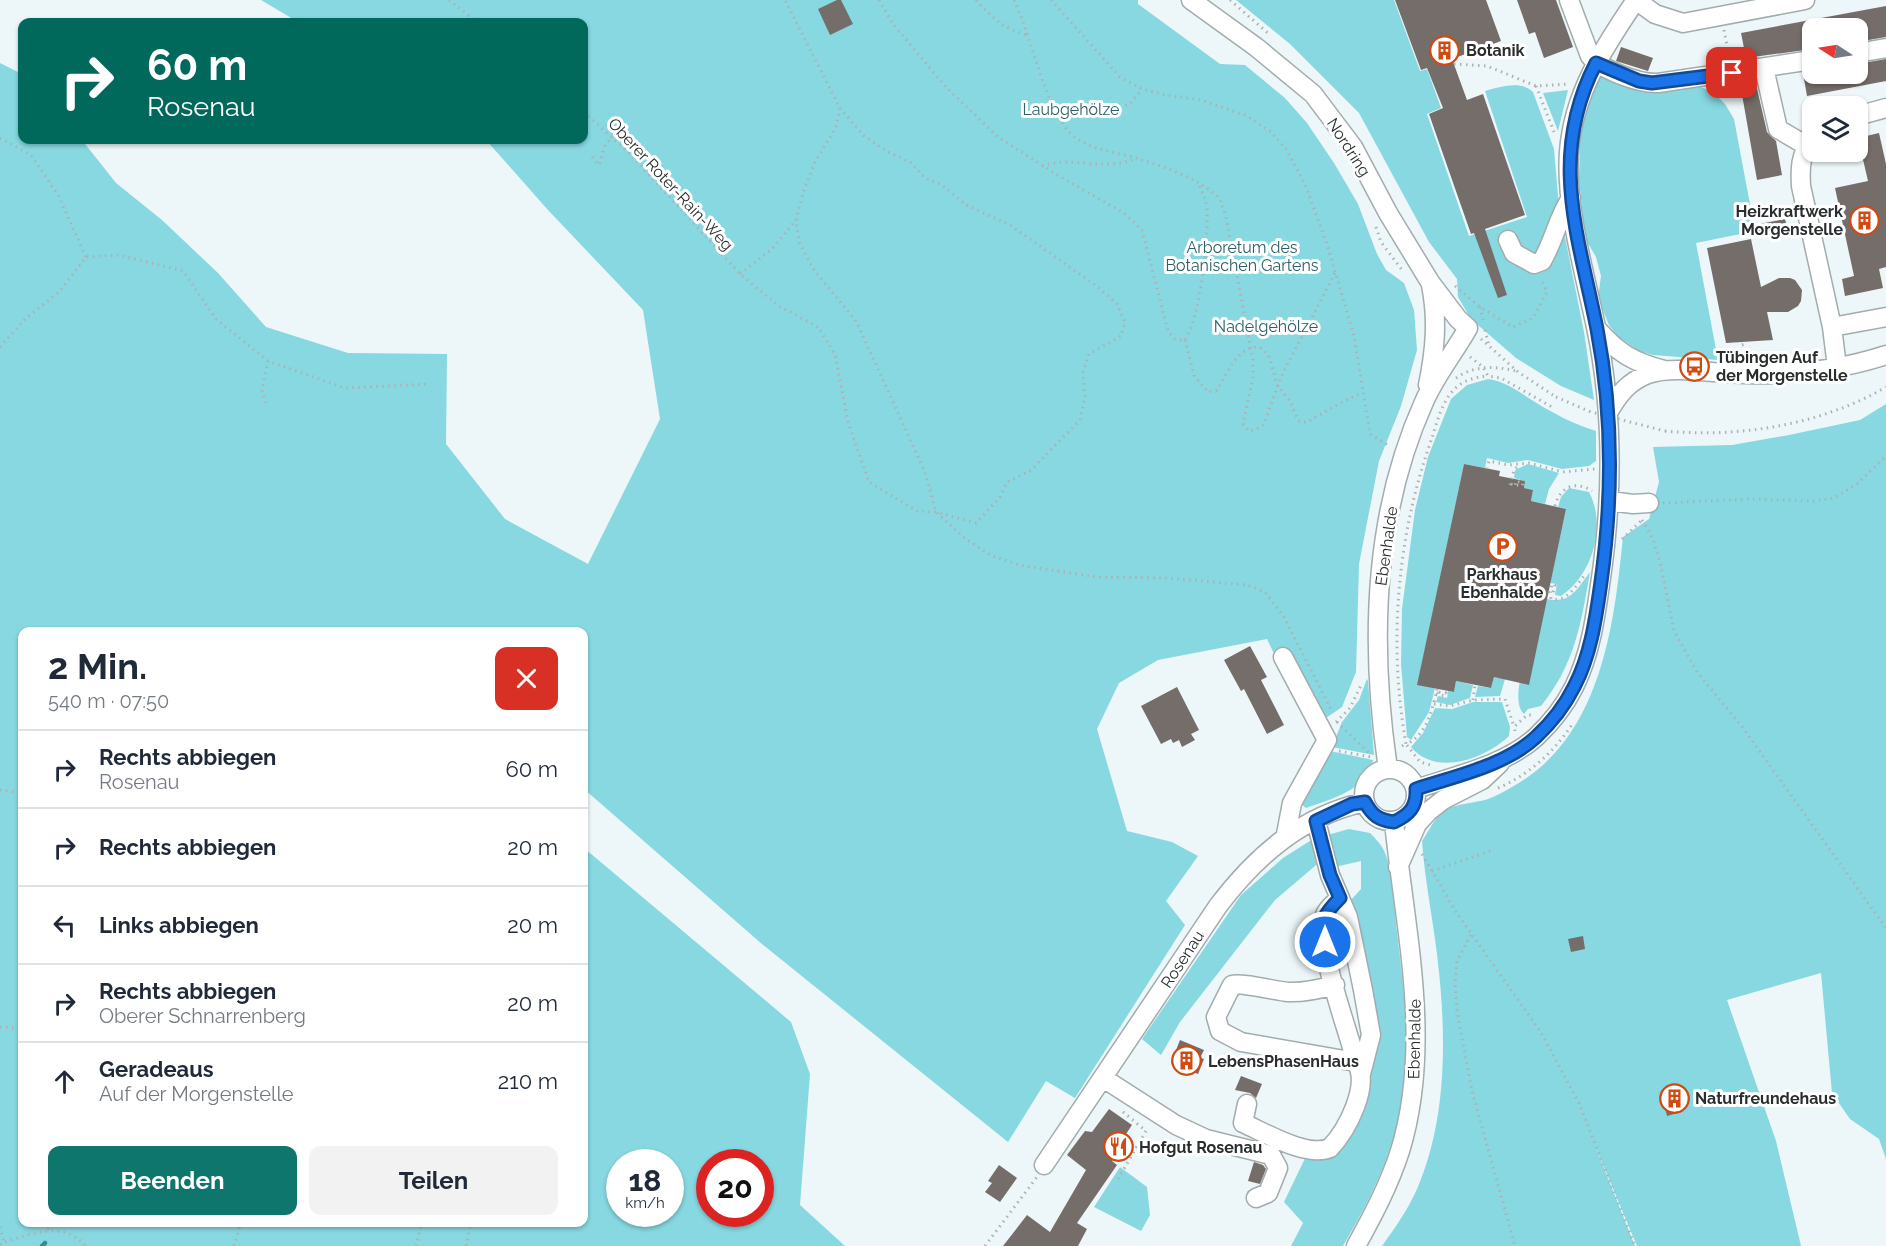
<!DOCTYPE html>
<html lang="de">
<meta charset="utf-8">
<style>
:root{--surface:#fff;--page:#f2f2f3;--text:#1f2937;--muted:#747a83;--line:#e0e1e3;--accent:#0f766e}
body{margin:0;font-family:Raleway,sans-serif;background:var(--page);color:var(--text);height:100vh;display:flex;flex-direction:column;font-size:22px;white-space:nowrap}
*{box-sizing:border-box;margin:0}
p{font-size:20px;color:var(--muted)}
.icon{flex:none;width:33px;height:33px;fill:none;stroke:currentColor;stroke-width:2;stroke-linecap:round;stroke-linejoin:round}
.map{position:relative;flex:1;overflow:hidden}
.details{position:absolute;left:18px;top:627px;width:570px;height:600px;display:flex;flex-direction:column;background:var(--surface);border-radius:12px;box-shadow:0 2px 4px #0004}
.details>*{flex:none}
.hud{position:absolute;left:18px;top:18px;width:570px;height:126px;border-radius:12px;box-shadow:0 2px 4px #0004;background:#00695c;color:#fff;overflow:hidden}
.needle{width:39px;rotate:282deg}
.buttons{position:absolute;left:1802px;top:18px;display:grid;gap:12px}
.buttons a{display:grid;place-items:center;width:66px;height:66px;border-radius:12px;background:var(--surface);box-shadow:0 2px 4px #0004;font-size:30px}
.speed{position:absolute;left:606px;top:1149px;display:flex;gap:12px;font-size:30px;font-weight:700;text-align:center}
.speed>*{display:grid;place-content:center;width:78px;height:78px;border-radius:50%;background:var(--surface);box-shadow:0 2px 4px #0004;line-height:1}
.speed small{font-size:15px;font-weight:400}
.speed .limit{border:9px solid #d22;background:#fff;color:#111}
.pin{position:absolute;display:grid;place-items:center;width:51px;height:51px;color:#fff;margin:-26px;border-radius:12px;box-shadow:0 3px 9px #0006}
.me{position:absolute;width:66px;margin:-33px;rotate:0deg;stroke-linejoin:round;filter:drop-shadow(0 0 4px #0008)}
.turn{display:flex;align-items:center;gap:21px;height:126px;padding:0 30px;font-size:27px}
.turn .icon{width:78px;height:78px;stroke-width:2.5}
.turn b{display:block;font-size:42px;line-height:51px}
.round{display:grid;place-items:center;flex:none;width:63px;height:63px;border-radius:12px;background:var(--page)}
.head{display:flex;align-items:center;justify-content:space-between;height:102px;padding:0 30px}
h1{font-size:36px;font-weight:700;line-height:45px}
.action{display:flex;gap:12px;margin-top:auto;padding:12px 30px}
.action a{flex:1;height:69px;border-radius:12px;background:var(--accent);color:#fff;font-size:24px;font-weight:700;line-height:69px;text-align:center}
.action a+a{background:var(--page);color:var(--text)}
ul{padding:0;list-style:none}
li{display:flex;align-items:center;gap:18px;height:78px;padding:0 30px;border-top:2px solid var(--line)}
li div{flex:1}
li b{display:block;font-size:22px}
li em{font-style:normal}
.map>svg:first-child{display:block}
.green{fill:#87d8e1;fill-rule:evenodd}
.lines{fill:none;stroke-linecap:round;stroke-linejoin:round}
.stream{stroke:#2f8c95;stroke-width:4.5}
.building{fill:#756d6a}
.minor-casing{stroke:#a3acad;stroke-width:21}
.path{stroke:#abb2b4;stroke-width:3;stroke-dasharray:1.5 4.5;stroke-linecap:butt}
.minor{stroke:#fff;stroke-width:18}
.path-bridge{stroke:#abb2b4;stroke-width:3;stroke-dasharray:1.5 4.5;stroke-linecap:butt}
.route-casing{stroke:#114b97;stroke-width:15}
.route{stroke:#1a73e8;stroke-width:10}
.labels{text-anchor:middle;stroke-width:6;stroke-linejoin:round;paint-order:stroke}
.poi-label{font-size:16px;font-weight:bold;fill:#292d2d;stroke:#fff;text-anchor:start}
.park-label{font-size:16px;fill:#2c6066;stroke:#fff}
.street-label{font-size:16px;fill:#292d2d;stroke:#fff}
</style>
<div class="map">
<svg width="1886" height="1246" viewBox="0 0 1886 1246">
<rect width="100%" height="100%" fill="#edf6f8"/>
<path class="green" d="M261,0H1138V4L1220,64L1245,65L1285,98L1307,123L1334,163L1358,204L1377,254L1386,270L1404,283L1414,310L1417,350L1401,406L1379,461L1359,564L1356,672L1342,707L1310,729L1267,639L1158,660L1119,683L1097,729L1127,831L1172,842L1198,856L1166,901L1185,925L1075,1098L1046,1081L1008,1142L762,944L584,789V632H22V1222H584V848L791,1022L810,1074L800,1205L845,1246H0V63L22,74V140H82L116,183L162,220L218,273L266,327L348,353L447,354L446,444L505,519L588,564L660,419L643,310L548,210L486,140H584V22H298ZM620,1162H670V1214H620ZM710,1162H760V1214H710Z
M1236,0H1394L1420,71L1427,69L1441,108L1427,114L1469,236L1527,217L1485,91C1500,87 1521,80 1533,92L1554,149L1559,207L1584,332L1594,400L1561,386L1516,358L1471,319L1458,297L1457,279L1429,242L1359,113L1290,44Z
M1598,69L1646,87L1668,91L1701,87L1714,93L1725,104L1734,119L1755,231L1696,243L1718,360L1653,355L1639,351L1617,336L1609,325L1598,298L1601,276L1596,257L1585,238L1579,179L1581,111Z
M1568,90L1558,131L1543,93Z
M1488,379C1507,382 1519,392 1535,402C1554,414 1574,424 1596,431V461L1589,466L1562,469L1528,460L1508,463L1487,458L1485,468L1464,464L1418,684L1435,688L1429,712L1411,740L1407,737L1401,664L1402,609L1415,510L1428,457L1451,399L1467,385Z
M1886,404V1159L1879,1139L1850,1119L1832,1093L1821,973L1727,1000L1776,1141L1801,1246H1637L1594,1143L1635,1246H1382C1397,1225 1412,1204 1421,1179C1446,1115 1446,1039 1439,972C1435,928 1425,885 1422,841C1428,832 1435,818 1443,811C1452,804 1476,803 1488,799C1496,796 1505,791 1512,787C1601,738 1614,627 1623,537L1649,519L1659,482L1653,447L1732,445L1789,435L1860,420Z
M1528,464L1559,473L1549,489L1545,504L1531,501L1533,490L1524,488L1525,481L1514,478L1515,470Z
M1569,488L1589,492C1607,526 1592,576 1561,596L1555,595L1557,584L1550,583L1566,509L1558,507L1561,497Z
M1590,572C1581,624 1575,664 1541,706L1528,709L1524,714C1505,697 1539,622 1547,599C1571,604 1577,589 1590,572Z
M1494,677L1505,679L1500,696L1475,697L1478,686L1491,688Z
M1367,679L1368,681L1374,755L1332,747L1342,722L1359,700Z
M1456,681L1473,685L1470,698L1450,705L1436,702L1438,696L1447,698L1448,691L1454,692Z
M1473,702H1502L1510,727L1509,736C1485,759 1436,777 1411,747L1423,733L1435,708L1452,709Z
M1330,751L1373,760C1368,790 1331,799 1306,808L1300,803Z
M1349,829L1370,833C1374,837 1379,842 1382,847C1394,866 1394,909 1397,932C1403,987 1413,1048 1402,1104C1393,1154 1369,1202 1343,1246H1291L1303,1223L1284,1202L1309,1150L1330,1148L1377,1034L1350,901L1361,889V861L1339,866L1332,860H1322L1275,900L1180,1022L1161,1055L1142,1039L1241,895L1283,858L1313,839Z
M1120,1167L1147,1187L1150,1215L1141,1231L1094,1207Z"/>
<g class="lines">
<path class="stream" d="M61,1224L62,1222
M42,1246L45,1243"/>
</g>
<path class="building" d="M837,0H841L853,24L830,35L818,9Z
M1395,0H1486L1501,41L1452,59L1467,100L1483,94L1525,215L1485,229L1507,295L1498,298L1474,233L1471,234L1429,114L1443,108L1427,68L1421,70Z
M1517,0H1556L1573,47L1544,58L1535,32L1529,34Z
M1886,6V37L1857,42V28H1812V49L1746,58L1741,33Z
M1621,47L1653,58L1648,71L1616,61Z
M1886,59V81L1807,96L1803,73L1857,74V64Z
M1755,80L1767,132L1776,141L1782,175L1757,180L1740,83Z
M1879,133L1886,164V267L1879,269L1883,288L1845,296L1842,279L1854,276L1835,188L1868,181L1858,138Z
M1785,219L1788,230L1757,237L1754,225Z
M1751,239L1761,287L1779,278H1790L1795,280L1802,290L1801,301L1798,306L1788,312H1767L1773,340L1726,343L1707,248Z
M1464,464L1500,471L1499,476L1525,481L1524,488L1533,490L1531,501L1566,509L1529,685L1494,677L1491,688L1456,681L1454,692L1417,685Z
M1250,646L1267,677L1261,680L1284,725L1267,734L1244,689L1241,691L1224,660Z
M1177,687L1199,730L1191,734L1195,740L1182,747L1179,740L1173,743L1171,739L1161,744L1141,706Z
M1583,936L1585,949L1571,952L1568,939Z
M1180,1040L1204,1050L1200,1058L1204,1059L1198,1074L1171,1063Z
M1241,1076L1262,1084L1256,1098L1250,1093L1235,1090Z
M1681,1086L1687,1105L1679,1107L1681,1112L1667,1116L1661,1091Z
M1109,1109L1132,1125L1114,1152L1116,1153L1112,1161L1117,1165L1077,1223L1087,1229L1078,1246H1003L1027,1215L1050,1232L1086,1170L1067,1155L1085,1131L1092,1132Z
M1254,1162L1263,1165L1266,1169L1260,1184L1248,1181Z
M999,1165L1017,1178L1000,1202L985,1192L992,1183L988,1181Z"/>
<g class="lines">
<defs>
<path id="minor" d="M1191,0L1256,47L1313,94L1353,147L1388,213L1430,282L1458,319L1468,328C1454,353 1435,376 1424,402C1372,517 1370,647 1388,769
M1569,0L1590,56C1601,70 1640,84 1658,83L1812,60
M1636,0L1655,14L1683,23L1805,0
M1857,53L1886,48
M1764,68L1778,129L1807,146
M1857,116L1886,108
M1812,141C1800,153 1800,170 1801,186L1832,327
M1508,240L1514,253L1534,264L1542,261C1554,241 1558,217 1571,198
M1597,329C1618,353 1633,362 1664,370
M1837,367L1832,327L1886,317
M1428,385C1435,351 1438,320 1431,285
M1609,411C1619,394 1628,382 1648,374C1674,365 1716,374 1745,374C1792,375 1841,370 1886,355
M1610,501L1633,504L1649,503
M1283,657L1327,740L1292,803L1286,834
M1364 795a26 26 0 1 1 52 0a26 26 0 1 1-52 0Z
M1416,789C1454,776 1506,765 1536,737C1551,723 1565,705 1574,687C1590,655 1595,620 1600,585C1613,499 1614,413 1596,327C1585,274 1565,207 1569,152C1573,94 1604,47 1636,0
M1316,821L1330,875L1348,917L1363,990L1371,1035L1361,1074
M1398,867L1417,824L1429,811L1443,800L1482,780L1500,763
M1335,985C1320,989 1304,993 1288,992C1276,991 1240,982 1232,985L1216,1017L1220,1031L1241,1042L1356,1062
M1103,1078L1176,1125L1206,1139L1271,1155L1278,1168L1268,1193L1256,1198
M1247,1104L1243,1123C1266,1133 1307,1158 1330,1148C1347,1130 1371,1085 1356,1062C1348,1029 1315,944 1325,915C1327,908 1335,903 1340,898
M1044,1165L1218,906C1256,856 1301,816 1365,802
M1356,1246C1373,1215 1389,1185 1400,1151C1433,1043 1405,931 1394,822"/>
</defs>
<use href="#minor" class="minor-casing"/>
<path class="path" d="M449,0L477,22
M879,0L893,24L945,86L998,137L1064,179L1124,213L1142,230L1168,331L1175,339L1185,340C1200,318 1209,238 1207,210C1206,200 1203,192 1198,183
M976,0C994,19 1002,28 1027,35
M1014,0C1033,41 1040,90 1065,127C1081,150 1115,151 1139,159C1167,168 1199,178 1220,199L1226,217L1253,360V377L1243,424L1249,431L1257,429L1264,424L1281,377L1335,273
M1051,0L1120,77L1142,89L1166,95L1201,100L1247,116L1271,132L1286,149L1305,184L1327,244L1354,336L1370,434L1389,446
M1230,0L1269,34
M1724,30L1729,56
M1454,64L1487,66L1536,86L1569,84
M1536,86L1554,132
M1054,106L1121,108L1130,104L1142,89
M840,108L836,127L815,162L804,190L796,220L799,242L814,270L856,321L925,472L936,512L963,537L990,555L1019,565L1097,577L1168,578L1226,583L1247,585L1265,592L1284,617L1332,711
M584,112L630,154L740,274L779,306L818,327L835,354L848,422L869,482L917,511L936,512L976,523L1000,497L1007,482L1030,471L1080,420L1085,397L1083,371L1089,354L1121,336L1125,322L1117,304L1098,287L1010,225L966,205L942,185L925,178L911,163L888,152L864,136L840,108L785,0
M0,138L31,155L58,195L86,257
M592,157L599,165L605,146L611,138
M1042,166C1074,155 1102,173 1137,158
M1376,227L1381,242L1402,270
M740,274L772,249L796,220
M1455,286L1480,307L1513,327L1533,318L1547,292L1541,279
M1480,307L1483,320
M1485,330L1489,346
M1481,339L1518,372L1556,397
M1185,340L1194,375L1208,392L1217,390C1227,374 1238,345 1260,347L1269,357L1278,387L1290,401L1298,420L1301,422H1307L1344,401L1362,393
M1742,345L1745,344V342
M0,347L24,320L59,292L86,257L119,255L183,271L216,319L268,361L345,388L428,384
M1470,357L1483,367L1488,376L1501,378L1552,407
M1456,378C1475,365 1494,366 1516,371
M266,403L262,390L268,361
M1665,431C1739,438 1821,425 1886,387
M1487,469L1489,461L1508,465L1529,463L1563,472L1595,469
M1511,484C1515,485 1518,485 1522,486L1523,483L1516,481L1515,486
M1510,485L1514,470L1519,465
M1663,503L1753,499L1814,501L1834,498L1857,484L1886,456
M1555,506C1560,487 1575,480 1592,491
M1642,520L1653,539L1660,562L1674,631L1697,672L1743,728L1886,928
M1622,539L1641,521
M1548,592L1553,593L1555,585L1552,584C1551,590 1550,593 1551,599C1567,602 1575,587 1584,576
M1437,689C1433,708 1426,737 1406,744C1388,643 1397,535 1432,438C1437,422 1443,397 1458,386C1467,379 1477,377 1488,376
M1436,694L1445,696L1446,693L1439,692L1440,689
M1473,700L1475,685
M1434,704L1450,706L1473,700L1505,699L1514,727
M1336,722L1350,708L1362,683
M1337,722L1369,753
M1515,731L1514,727L1527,715H1534
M1402,746L1406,744L1420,762L1434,766
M1339,751L1371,757
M1498,788C1529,775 1555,751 1573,723
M0,790L22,793
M1422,854L1456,912L1540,1031L1579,1103L1635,1246
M1432,871L1493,850
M1471,935L1457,961L1455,983L1457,1011L1472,1091L1515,1246
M0,1027L18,1028L22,1025
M1116,1149L1129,1159
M1118,1179L1146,1131L1122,1111
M0,1227L4,1242
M48,1229L53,1222
M0,1245L4,1242C32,1234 64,1220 85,1246
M234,1246L241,1222
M416,1246L422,1222
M466,1246L471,1222
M985,1246L1037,1177"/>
<use href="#minor" class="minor"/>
<path class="path-bridge" d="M1556,397L1591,412L1665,431"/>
</g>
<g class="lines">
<defs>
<path id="route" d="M1325,942C1322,918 1323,915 1340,898L1330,875L1316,821L1352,804L1365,802C1372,815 1378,820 1394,822C1409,815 1417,807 1416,789C1455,776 1505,766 1536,737C1551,723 1565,705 1574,687C1591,655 1596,617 1601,582C1613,497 1613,413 1597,329C1578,234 1548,156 1596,63L1639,81L1652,83L1732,73"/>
</defs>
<use href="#route" class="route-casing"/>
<use href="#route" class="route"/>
</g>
<defs>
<symbol id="building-ring" viewBox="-11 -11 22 22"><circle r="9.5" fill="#fff" stroke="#d04a11" stroke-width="1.5"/><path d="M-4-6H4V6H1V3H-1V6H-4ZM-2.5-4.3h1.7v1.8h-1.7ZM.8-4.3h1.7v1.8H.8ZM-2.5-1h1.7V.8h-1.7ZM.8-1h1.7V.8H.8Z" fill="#d04a11"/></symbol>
<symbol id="bus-ring" viewBox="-11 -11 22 22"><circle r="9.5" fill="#fff" stroke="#d04a11" stroke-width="1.5"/><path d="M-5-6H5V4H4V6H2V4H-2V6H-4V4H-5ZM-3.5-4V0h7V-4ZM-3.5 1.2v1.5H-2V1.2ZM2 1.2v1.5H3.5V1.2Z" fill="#d04a11"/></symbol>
<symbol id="parking-ring" viewBox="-11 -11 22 22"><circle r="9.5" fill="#fff" stroke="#d04a11" stroke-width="1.5"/><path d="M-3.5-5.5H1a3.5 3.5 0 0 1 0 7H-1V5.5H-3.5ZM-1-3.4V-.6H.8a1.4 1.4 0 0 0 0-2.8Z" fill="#d04a11"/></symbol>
<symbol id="restaurant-ring" viewBox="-11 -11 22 22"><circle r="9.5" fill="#fff" stroke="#d04a11" stroke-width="1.5"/><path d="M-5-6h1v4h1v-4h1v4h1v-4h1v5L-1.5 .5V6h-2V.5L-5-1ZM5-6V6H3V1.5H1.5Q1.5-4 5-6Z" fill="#d04a11"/></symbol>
</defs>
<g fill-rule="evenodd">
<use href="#building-ring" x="1428" y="34" width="33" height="33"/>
<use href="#building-ring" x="1848" y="204" width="33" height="33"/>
<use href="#bus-ring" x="1678" y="350" width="33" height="33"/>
<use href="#parking-ring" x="1486" y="530" width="33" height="33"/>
<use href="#building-ring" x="1170" y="1044" width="33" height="33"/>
<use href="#building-ring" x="1658" y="1082" width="33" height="33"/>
<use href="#restaurant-ring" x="1102" y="1130" width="33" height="33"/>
</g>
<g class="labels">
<g class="poi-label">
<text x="1466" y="56">Botanik</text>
<text x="1843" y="217" text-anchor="end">Heizkraftwerk<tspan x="1843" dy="18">Morgenstelle</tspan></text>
<text x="1716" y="363">Tübingen Auf<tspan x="1716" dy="18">der Morgenstelle</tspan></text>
<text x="1502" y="580" text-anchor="middle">Parkhaus<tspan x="1502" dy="18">Ebenhalde</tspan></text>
<text x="1208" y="1067">LebensPhasenHaus</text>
<text x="1695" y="1104">Naturfreundehaus</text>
<text x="1139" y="1153">Hofgut Rosenau</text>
</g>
<g class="park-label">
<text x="1071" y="115">Laubgehölze</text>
<text x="1242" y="253">Arboretum des<tspan x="1242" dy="18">Botanischen Gartens</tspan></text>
<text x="1266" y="332">Nadelgehölze</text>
</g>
<g class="street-label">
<text transform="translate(1349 147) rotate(57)" y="6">Nordring</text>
<text transform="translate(671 184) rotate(47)" y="6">Oberer Roter-Rain-Weg</text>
<text transform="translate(1386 546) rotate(-82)" y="6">Ebenhalde</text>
<text transform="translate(1182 959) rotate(-57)" y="6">Rosenau</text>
<text transform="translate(1414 1039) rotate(-89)" y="6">Ebenhalde</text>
</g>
</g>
</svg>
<div class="buttons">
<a><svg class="needle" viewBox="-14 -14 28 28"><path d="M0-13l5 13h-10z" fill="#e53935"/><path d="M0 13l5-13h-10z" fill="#747a83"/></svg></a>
<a><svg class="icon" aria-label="layers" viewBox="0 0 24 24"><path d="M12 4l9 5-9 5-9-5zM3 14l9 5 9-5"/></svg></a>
</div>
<div class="speed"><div>18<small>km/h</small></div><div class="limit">20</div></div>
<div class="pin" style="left:1732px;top:73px;background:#d93025"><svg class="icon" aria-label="arrive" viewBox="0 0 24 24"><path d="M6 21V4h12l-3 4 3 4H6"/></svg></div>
<svg class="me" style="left:1325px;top:942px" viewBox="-20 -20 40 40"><circle r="17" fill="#1a73e8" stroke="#fff" stroke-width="3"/><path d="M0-11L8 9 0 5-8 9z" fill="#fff"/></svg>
<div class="hud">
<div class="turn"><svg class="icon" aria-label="right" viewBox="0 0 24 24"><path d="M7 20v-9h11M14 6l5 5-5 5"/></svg><div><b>60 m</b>Rosenau</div></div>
</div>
<section class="details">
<div class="head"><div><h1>2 Min.</h1><p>540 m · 07:50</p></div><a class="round" style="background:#d93025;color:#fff"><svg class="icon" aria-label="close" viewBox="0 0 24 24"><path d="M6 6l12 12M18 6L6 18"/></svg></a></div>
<ul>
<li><svg class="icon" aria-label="right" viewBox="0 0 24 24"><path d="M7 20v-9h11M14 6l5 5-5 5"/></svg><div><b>Rechts abbiegen</b><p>Rosenau</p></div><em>60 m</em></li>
<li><svg class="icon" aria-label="right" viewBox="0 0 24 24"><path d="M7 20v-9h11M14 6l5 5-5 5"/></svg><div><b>Rechts abbiegen</b></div><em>20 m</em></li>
<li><svg class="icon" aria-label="left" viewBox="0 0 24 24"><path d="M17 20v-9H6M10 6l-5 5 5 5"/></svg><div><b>Links abbiegen</b></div><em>20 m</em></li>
<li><svg class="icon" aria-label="right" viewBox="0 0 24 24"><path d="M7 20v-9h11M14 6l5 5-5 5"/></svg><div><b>Rechts abbiegen</b><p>Oberer Schnarrenberg</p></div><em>20 m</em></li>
<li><svg class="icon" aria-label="ahead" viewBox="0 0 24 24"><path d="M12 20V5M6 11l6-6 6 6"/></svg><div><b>Geradeaus</b><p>Auf der Morgenstelle</p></div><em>210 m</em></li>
</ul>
<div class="action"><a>Beenden</a><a>Teilen</a></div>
</section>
</div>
